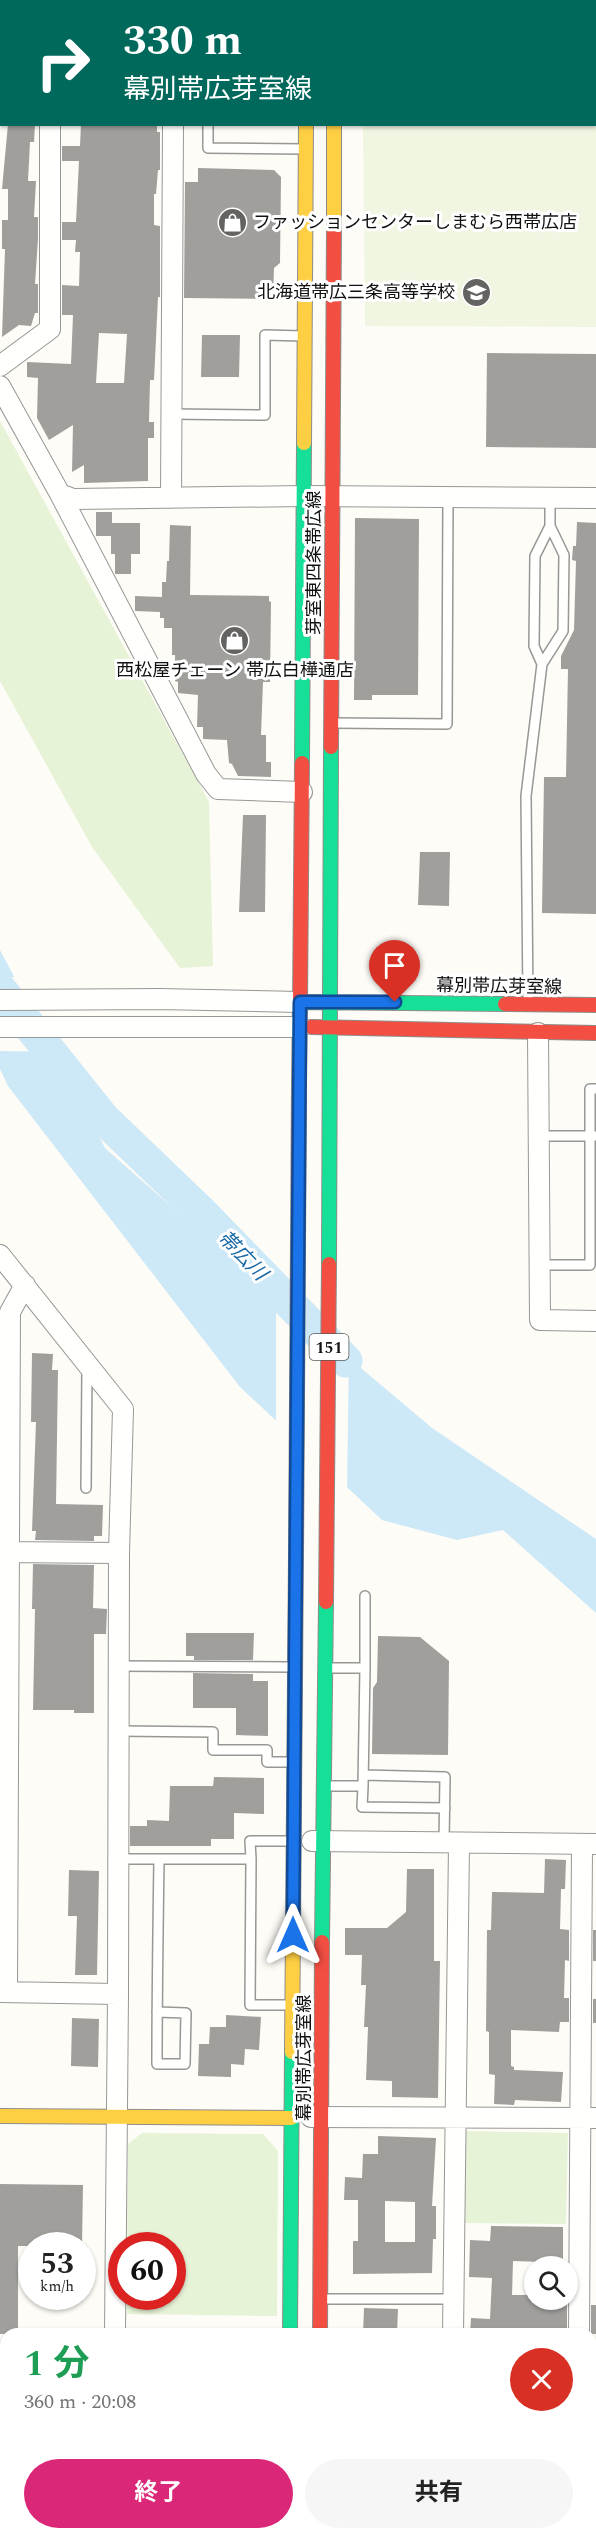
<!DOCTYPE html>
<html lang="ja">
<meta charset="utf-8">
<style>
:root{--surface:#fff;--page:#f6f6f6;--text:#222;--muted:#767676;--accent:#db2777}
body{margin:0;font-family:Spectral,"Noto Sans JP",serif;background:var(--page);color:var(--text);height:100vh;display:flex;flex-direction:column;font-size:22px;white-space:nowrap}
*{box-sizing:border-box;margin:0}
p{font-size:20px;color:var(--muted)}
.icon{flex:none;width:33px;height:33px;fill:none;stroke:currentColor;stroke-width:2;stroke-linecap:round;stroke-linejoin:round}
.map{position:relative;flex:1;overflow:hidden}
.sheet{position:absolute;left:0px;top:2328px;width:597px;height:212px;display:flex;flex-direction:column;background:var(--surface);border-radius:18px 18px 0 0;box-shadow:0 2px 4px #0004}
.sheet>*{flex:none}
.banner{position:absolute;left:0px;top:0px;width:597px;height:126px;box-shadow:0 2px 4px #0004;background:#00695c;color:#fff;overflow:hidden}
.tools{position:absolute;left:524px;top:2256px;display:grid;gap:12px}
.tools a{display:grid;place-items:center;width:54px;height:54px;border-radius:50%;background:var(--surface);box-shadow:0 2px 4px #0004;font-size:30px}
.speed{position:absolute;left:18px;top:2232px;display:flex;gap:12px;font-size:30px;font-weight:700;text-align:center}
.speed>*{display:grid;place-content:center;width:78px;height:78px;border-radius:50%;background:var(--surface);box-shadow:0 2px 4px #0004;line-height:1}
.speed small{font-size:15px;font-weight:400}
.speed .limit{border:9px solid #d22;background:#fff;color:#111}
.pin{position:absolute;display:grid;place-items:center;width:51px;height:51px;color:#fff;margin:-62px -26px;border-radius:50% 50% 50% 0;rotate:-45deg;box-shadow:0 0 6px #0007}
.pin .icon{rotate:45deg}
.me{position:absolute;width:66px;margin:-33px;rotate:0deg;stroke-linejoin:round;filter:drop-shadow(0 0 4px #0008)}
.turn{display:flex;align-items:center;gap:21px;height:126px;padding:0 24px;font-size:27px}
.turn .icon{width:78px;height:78px;stroke-width:2.5}
.turn b{display:block;font-size:42px;line-height:51px}
.round{display:grid;place-items:center;flex:none;width:63px;height:63px;border-radius:32px;background:var(--page)}
.headline{display:flex;align-items:center;justify-content:space-between;height:102px;padding:0 24px}
h1{font-size:36px;font-weight:700;line-height:45px;color:#1e9e55}
.cta{display:flex;gap:12px;margin-top:auto;padding:12px 24px}
.cta a{flex:1;height:69px;border-radius:36px;background:var(--accent);color:#fff;font-size:24px;font-weight:700;line-height:69px;text-align:center}
.cta a+a{background:var(--page);color:var(--text)}
.map>svg:first-child{display:block}
.green{fill:#e7f3d7}
.pitch{fill:#f0f6e1}
.water{fill:#cde8f7}
.pier{fill:#fdfcf7}
.lines{fill:none;stroke-linecap:round;stroke-linejoin:round}
.river{stroke:#cde8f7;stroke-width:33}
.building{fill:#a19f9c;fill-rule:evenodd}
.lane-casing{stroke:#979795;stroke-width:12}
.street-casing{stroke:#979795;stroke-width:22}
.fast-casing{stroke:#8e8d8b;stroke-width:16}
.slow-casing{stroke:#8e8d8b;stroke-width:16}
.jam-casing{stroke:#8e8d8b;stroke-width:16}
.lane{stroke:#fffffe;stroke-width:9}
.street{stroke:#fffffe;stroke-width:20}
.fast{stroke:#16e098;stroke-width:14}
.slow{stroke:#ffcf43;stroke-width:14}
.jam{stroke:#f24e42;stroke-width:14}
.route-casing{stroke:#114b97;stroke-width:15}
.route{stroke:#1a73e8;stroke-width:10}
.labels{text-anchor:middle;stroke-width:6;stroke-linejoin:round;paint-order:stroke}
.shield{fill:#fff;stroke:#585858;stroke-width:1.5}
.shield-label{font-size:16px;font-weight:bold;fill:#111}
.poi-label{font-size:18px;fill:#111;stroke:#fff;text-anchor:start}
.street-label{font-size:18px;fill:#111;stroke:#fff}
.water-label{font-size:20px;font-style:italic;fill:#1768a6;stroke:#fff}
</style>
<div class="map">
<svg width="596" height="2539" viewBox="0 0 596 2539">
<rect width="100%" height="100%" fill="#fdfcf7"/>
<path class="green" d="M0,421L209,802L213,966L180,968L92,847L0,681Z
M463,2131L568,2133L566,2224L461,2223Z
M142,2133L263,2134L278,2151L277,2316L127,2314V2297L172,2296V2246L127,2245L128,2144Z"/>
<path class="pitch" d="M361,0H596V327L365,326L363,125L596,124V2Z"/>
<path class="water" d="M0,950L105,1148L208,1239L432,1428L596,1539V1613L503,1530L457,1540L382,1520L240,1387L8,1086L0,1069Z"/>
<path class="pier" d="M0,977H17L57,1052L0,1051Z
M276,1292L349,1354L347,1492L276,1425Z"/>
<g class="lines">
<path class="river" d="M0,989L104,1119L203,1214L346,1361"/>
</g>
<path class="building" d="M8,124H35L34,142H30L28,181H36L34,217H38V239L35,284H38V313H35L31,326L19,325L2,337L5,249H2V220H8V189H2Z
M81,124H157V132H160V170H158L156,194H154V225L160,226V297H158L154,380H150L149,422H154V438H148V481L84,483V465L72,472L73,425L49,440L37,418L38,378L27,377V362L71,364L73,315H62V285L79,286L80,252H75L76,240H62V222H76L79,161H62V146H80ZM99,333L127,334L124,383H96Z
M198,168L274,170L281,177L280,263L274,268L273,299L184,298L185,182H198Z
M202,335H240L239,377H201Z
M487,353L596,354V448L486,447Z
M96,512H112V523H140V554H131V574H115V554H111V536H96Z
M355,518L419,519L418,695H372V700H354Z
M577,522L596,523V914L542,913L544,777H566L568,669H561V656L574,630L576,561L572,560L573,546H576Z
M170,525L191,526L190,595L269,596V601L271,602L270,682H263L261,735H266V762H271V777L238,776L232,764L229,763L227,740L203,739V727H197L198,695L178,693V682L175,681V655H172V628H164V618H160V612L135,611V596L162,597V582H166L167,561H169Z
M243,815H266L265,912H239Z
M420,852H450L449,906L418,905Z
M32,1353L53,1354L52,1370H58L56,1504L103,1505L102,1536H94V1541L35,1540L36,1531H32L36,1422H31Z
M33,1564L94,1565L93,1608L107,1609L106,1634H94V1713H74V1710H33L35,1609H32Z
M186,1633H254L253,1660H194V1656H186Z
M378,1636L420,1637L449,1661L448,1755L372,1754L373,1688L377,1682Z
M193,1673L253,1674V1681H268V1736L236,1735V1708H193Z
M214,1777L264,1778V1814L234,1813V1839H211V1846H130V1826H147V1820L169,1821L170,1786H213Z
M545,1859L566,1860L565,1889H561L560,1929L569,1930V1961L565,1960L564,1998H569V2022H560L559,2032L511,2030V2066L514,2067V2070L563,2072L561,2102L515,2100L514,2105L494,2104L495,2075L489,2074V2032L486,2031L487,1930H491L492,1892L544,1893Z
M407,1869H434V1961H440L438,2098L392,2097V2081L366,2080L368,2027H364L366,1985H361L362,1955H345V1928H387L406,1912Z
M69,1870L99,1871L97,1975H75L77,1916H68Z
M593,1930H596V1961H593Z
M593,1999H596V2023H593Z
M226,2015L261,2017L259,2050L245,2049L244,2065L231,2064V2077L198,2076L199,2044H209L210,2027H226Z
M72,2018L99,2019L98,2067L71,2066Z
M378,2136L436,2138L432,2206H436V2239H433L432,2273L353,2274V2241H358V2200H344L345,2177L362,2178L363,2154H378ZM385,2201L415,2202V2242H385Z
M0,2184L83,2185L82,2246H18V2334H0Z
M491,2226L563,2227V2266H542V2262L513,2261L512,2295H533L532,2303L567,2304V2334H470L471,2318L490,2319L492,2278L469,2277L470,2240L490,2241Z
M591,2305H596V2334H591Z
M364,2308L398,2309L397,2334H363Z"/>
<g class="lines">
<defs>
<path id="lane" d="M150,0V2
M208,124V148L302,149
M171,414L265,415V335L303,336
M542,664L563,631L564,555L550,526V498
M334,723L447,724L448,497
M528,1001L526,796L542,664L534,646L535,556L550,526
M539,1136H596
M540,1265H590V1089H596
M86,1488L87,1369
M119,1666L291,1667
M329,1668H365L363,1786H329
M365,1668V1596
M119,1731L213,1732V1750H267V1762H289
M363,1775L445,1777L444,1843
M363,1786L362,1807L445,1808
M119,1859H251L250,1841H289
M251,1859L250,2005H287
M157,2012L186,2013L185,2064H157C157,1996 158,1927 159,1859
M323,2299H453"/>
<path id="street" d="M0,21H2
M0,366L50,329V124
M0,386L60,494L206,774L218,789L302,792
M60,494L73,499L304,496L596,498
M171,498L173,124
M0,1000L159,999L300,1002
M0,1027H300
M538,1033L540,1320L596,1321
M0,1255L123,1409L119,1553L118,1994L115,2334
M0,1552L119,1553
M312,1841L596,1844
M0,1992L118,1994
M7,1992L10,1312L25,1285
M311,2117L596,2118
M453,2334L459,1844
M579,2334L582,1844
M112,2539V2534
M451,2539V2534
M576,2539V2534"/>
<path id="fast" d="M302,763L304,443
M330,1002L331,747
M299,1085L300,1002L505,1004
M329,1264L330,1002
M322,1942L326,1602
M290,2334L292,2052"/>
<path id="slow" d="M307,0V2
M334,227V124
M304,443L306,124
M292,2052L296,1556
M0,2116L291,2118
M318,2534V2539"/>
<path id="jam" d="M334,0V2
M331,747L334,227
M300,1002L302,763
M505,1004L596,1005
M311,1027L596,1033
M296,1556L299,1085
M326,1602L329,1264
M320,2334L322,1942
M288,2534V2539"/>
</defs>
<use href="#lane" class="lane-casing"/>
<use href="#street" class="street-casing"/>
<use href="#fast" class="fast-casing"/>
<use href="#slow" class="slow-casing"/>
<use href="#jam" class="jam-casing"/>
<use href="#lane" class="lane"/>
<use href="#street" class="street"/>
<use href="#fast" class="fast"/>
<use href="#slow" class="slow"/>
<use href="#jam" class="jam"/>
</g>
<g class="lines">
<defs>
<path id="route" d="M293,1935L300,1002H395"/>
</defs>
<use href="#route" class="route-casing"/>
<use href="#route" class="route"/>
</g>
<defs>
<symbol id="shop-disc" viewBox="-11 -11 22 22"><circle r="9.5" fill="#646362" stroke="#fff"/><path d="M-5-2.5h2.3a2.7 3.5 0 0 1 5.4 0H5L5.5 6h-11ZM-1.5-2.5h3a1.5 2.3 0 0 0-3 0Z" fill="#fff"/></symbol>
<symbol id="school-disc" viewBox="-11 -11 22 22"><circle r="9.5" fill="#646362" stroke="#fff"/><path d="M0-5L7-2L0 1L-7-2ZM-4 1L0 2.5L4 1V4Q0 6-4 4Z" fill="#fff"/></symbol>
</defs>
<g fill-rule="evenodd">
<use href="#shop-disc" x="216" y="206" width="33" height="33"/>
<use href="#school-disc" x="460" y="276" width="33" height="33"/>
<use href="#shop-disc" x="218" y="624" width="33" height="33"/>
</g>
<g class="labels">
<rect class="shield" x="309.5" y="1334" width="39" height="26" rx="4.5"/>
<g class="shield-label">
<text x="329" y="1353">151</text>
</g>
<g class="poi-label">
<text x="253" y="228">ファッションセンターしまむら西帯広店</text>
<text x="455" y="298" text-anchor="end">北海道帯広三条高等学校</text>
<text x="235" y="676" text-anchor="middle">西松屋チェーン 帯広白樺通店</text>
</g>
<g class="street-label">
<text transform="translate(314 563) rotate(-90)" y="6">芽室東四条帯広線</text>
<text transform="translate(499 986) rotate(1)" y="6">幕別帯広芽室線</text>
<text transform="translate(304 2058) rotate(-90)" y="6">幕別帯広芽室線</text>
</g>
<g class="water-label">
<text transform="translate(243 1255) rotate(46)" y="7">帯広川</text>
</g>
</g>
</svg>
<div class="tools">
<a><svg class="icon" aria-label="search" viewBox="0 0 24 24"><circle cx="10" cy="10" r="6"/><path d="M15 15l6 6"/></svg></a>
</div>
<div class="speed"><div>53<small>km/h</small></div><div class="limit">60</div></div>
<div class="pin" style="left:395px;top:1002px;background:#d93025"><svg class="icon" aria-label="arrive" viewBox="0 0 24 24"><path d="M6 21V4h12l-3 4 3 4H6"/></svg></div>
<svg class="me" style="left:293px;top:1935px" viewBox="-20 -20 40 40"><path d="M0-17L14 15 0 8-14 15z" fill="#1a73e8" stroke="#fff" stroke-width="4"/></svg>
<div class="banner">
<div class="turn"><svg class="icon" aria-label="right" viewBox="0 0 24 24"><path d="M7 20v-9h11M14 6l5 5-5 5"/></svg><div><b>330 m</b>幕別帯広芽室線</div></div>
</div>
<section class="sheet">
<div class="headline"><div><h1>1 分</h1><p>360 m · 20:08</p></div><a class="round" style="background:#d93025;color:#fff"><svg class="icon" aria-label="close" viewBox="0 0 24 24"><path d="M6 6l12 12M18 6L6 18"/></svg></a></div>
<div class="cta"><a>終了</a><a>共有</a></div>
</section>
</div>
